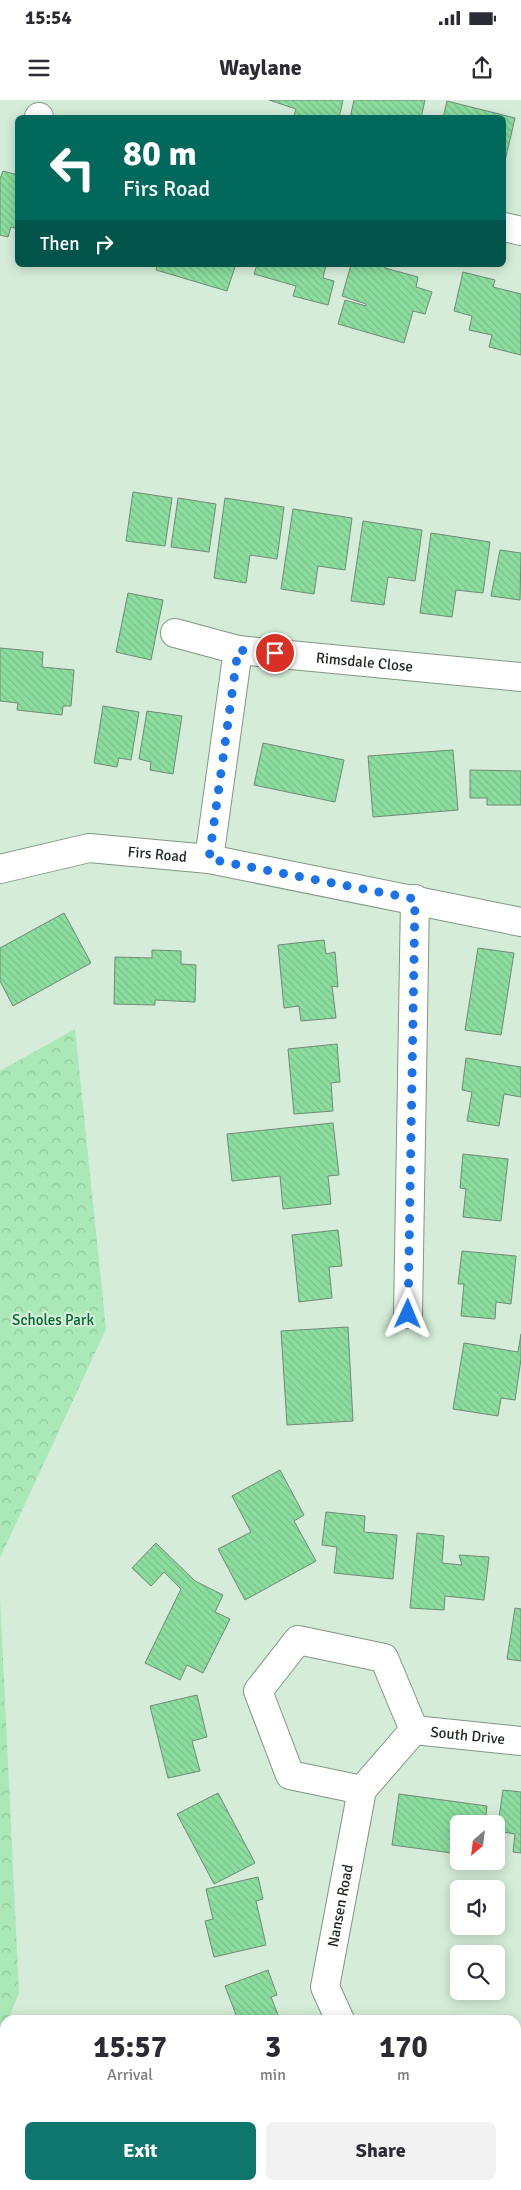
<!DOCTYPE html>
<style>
:root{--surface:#fff;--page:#f2f2f3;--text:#2b2b33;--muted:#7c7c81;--accent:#0f766e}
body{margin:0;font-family:Signika,sans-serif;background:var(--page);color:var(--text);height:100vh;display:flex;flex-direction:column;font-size:19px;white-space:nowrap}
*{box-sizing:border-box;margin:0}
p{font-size:16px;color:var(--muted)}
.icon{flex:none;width:28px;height:28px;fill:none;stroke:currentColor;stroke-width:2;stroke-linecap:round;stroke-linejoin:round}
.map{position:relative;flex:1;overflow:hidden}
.panel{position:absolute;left:0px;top:1915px;width:521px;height:175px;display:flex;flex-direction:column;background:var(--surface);border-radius:15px 15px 0 0;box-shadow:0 2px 12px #0003}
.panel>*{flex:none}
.banner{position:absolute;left:15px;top:15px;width:491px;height:152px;border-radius:8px;box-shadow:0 2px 12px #0003;background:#00695c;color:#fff;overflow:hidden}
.needle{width:32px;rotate:208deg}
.buttons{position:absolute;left:450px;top:1715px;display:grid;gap:10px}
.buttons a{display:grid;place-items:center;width:55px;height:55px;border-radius:8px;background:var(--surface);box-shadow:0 2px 12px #0003;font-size:25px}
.pin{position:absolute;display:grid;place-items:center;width:42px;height:42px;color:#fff;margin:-21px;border:2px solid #fff;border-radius:50%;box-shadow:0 1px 5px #0007}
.me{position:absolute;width:55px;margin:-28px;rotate:1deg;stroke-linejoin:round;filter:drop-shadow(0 0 4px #0008)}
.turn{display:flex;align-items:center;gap:18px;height:105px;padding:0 25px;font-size:22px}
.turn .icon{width:65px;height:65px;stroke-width:2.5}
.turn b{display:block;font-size:35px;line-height:42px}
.then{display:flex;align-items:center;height:48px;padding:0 25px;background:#0003;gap:10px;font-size:19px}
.eta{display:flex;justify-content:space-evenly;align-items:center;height:85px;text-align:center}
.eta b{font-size:30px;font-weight:800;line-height:35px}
.action{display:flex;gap:10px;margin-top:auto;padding:10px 25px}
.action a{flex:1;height:58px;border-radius:8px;background:var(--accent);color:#fff;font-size:20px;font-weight:800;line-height:58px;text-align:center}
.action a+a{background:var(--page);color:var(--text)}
.status{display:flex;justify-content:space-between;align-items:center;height:35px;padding:0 25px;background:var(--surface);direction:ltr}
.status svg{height:14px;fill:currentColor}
header{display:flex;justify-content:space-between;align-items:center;height:65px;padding:0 25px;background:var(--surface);font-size:22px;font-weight:800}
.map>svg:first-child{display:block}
.forest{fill:url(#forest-crowns)}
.building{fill:url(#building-back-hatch);stroke:#728977}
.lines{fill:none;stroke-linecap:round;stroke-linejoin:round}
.street-casing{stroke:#809784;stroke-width:30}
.street{stroke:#fff;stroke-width:28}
.route{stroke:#1a73e8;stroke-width:9;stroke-dasharray:0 16.2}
.labels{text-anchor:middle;stroke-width:4.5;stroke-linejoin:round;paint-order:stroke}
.street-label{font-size:15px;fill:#1d261f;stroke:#d4ecd8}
.park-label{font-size:15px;fill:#04662e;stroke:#d4ecd8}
</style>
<div class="status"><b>15:54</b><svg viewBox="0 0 49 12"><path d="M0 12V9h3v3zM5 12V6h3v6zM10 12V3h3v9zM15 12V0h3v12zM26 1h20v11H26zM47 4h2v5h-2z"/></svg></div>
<header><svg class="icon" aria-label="menu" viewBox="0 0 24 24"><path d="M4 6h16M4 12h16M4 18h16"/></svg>Waylane<svg class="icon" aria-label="share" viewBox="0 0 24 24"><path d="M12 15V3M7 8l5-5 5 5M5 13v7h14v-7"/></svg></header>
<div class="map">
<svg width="521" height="2090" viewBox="0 0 521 2090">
<defs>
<pattern id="forest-crowns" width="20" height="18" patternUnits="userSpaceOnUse" patternTransform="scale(1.25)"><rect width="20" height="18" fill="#aae8b7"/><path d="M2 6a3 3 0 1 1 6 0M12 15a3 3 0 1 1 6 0" fill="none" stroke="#92c79d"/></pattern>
<pattern id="building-back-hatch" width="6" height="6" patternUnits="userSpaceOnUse" patternTransform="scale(1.25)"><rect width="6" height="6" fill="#8cde9f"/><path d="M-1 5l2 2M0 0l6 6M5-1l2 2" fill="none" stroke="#78be88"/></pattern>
</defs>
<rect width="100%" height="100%" fill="#d4ecd8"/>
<path class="forest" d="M75,929L106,1229L0,1458V971Z
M0,1497L19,1893L8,1920H5V1927L0,1940Z"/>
<path class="building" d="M269,0H343L339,18H300L294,16L296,9Z
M354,0H425L421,18H350Z
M447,1L515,18L504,65V18H443Z
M3,71L18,75V129L11,127L8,137L0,135V79Z
M157,165H230L235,167L227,191L156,170Z
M257,165H326L323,178L334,181L328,205L293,196L296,186L254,174Z
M351,165H386L385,168L418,177L416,187L432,192L425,214L413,211L404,243L338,224L345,200L366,206V204L342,196Z
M463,172L495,180L493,187L521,194V255L489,247L492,235L469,230L472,216L454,211Z
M133,392L172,398L165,446L126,441Z
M178,398L216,404L209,452L171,447Z
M225,398L284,407L277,459L250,455L246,483L214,478Z
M293,409L352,418L345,470L318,466L314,494L281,489Z
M363,421L422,430L415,481L388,477L384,505L351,501Z
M431,433L490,442L483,493L456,490L452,517L420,513Z
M500,450L521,453L520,500L491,496Z
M128,493L163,500L151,560L116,552Z
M0,548L43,552L42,567L74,570L71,606H63L62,615L17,610L18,603L0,601Z
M103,606L139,612L131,660L119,658L117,667L94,663Z
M147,611L182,616L173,674L150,670L151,662L139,659Z
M263,643L344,660L335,702L254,685Z
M453,650L458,710L373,717L368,656Z
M470,670L521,671V705H487V698H470Z
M64,813L91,863L13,906L0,881V848Z
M324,840L326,854L335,852L338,887L332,886L336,918L301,921L299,906L284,908L278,845Z
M478,848L514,853L501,935L465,930Z
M152,850L181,851V864L196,865L195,902L155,900V905L114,904L115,857L152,858Z
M337,944L340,982L331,983L333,1011L294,1014L288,949Z
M466,958L521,967V997L504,994L499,1026L467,1021L472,992L462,990Z
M333,1023L339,1075L328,1076L331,1104L283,1109L280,1076L232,1081L227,1034Z
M463,1054L508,1059L501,1121L463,1117L466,1089L460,1088Z
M338,1130L342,1166L329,1167L332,1198L299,1202L292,1135Z
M462,1151L516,1156L511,1204L496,1202L495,1219L461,1216L464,1184H458Z
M348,1227L353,1321L287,1325L281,1231Z
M521,1234V1259L515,1300L501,1298L498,1316L453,1309L464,1243L518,1252Z
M280,1370L304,1415L294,1421L316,1461L245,1500L218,1449L251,1432L232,1396Z
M326,1412L365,1416L364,1432L397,1435L393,1479L334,1473L337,1447L322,1445Z
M417,1433L444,1436L442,1463L462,1465L459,1455L489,1457L484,1500L445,1496L444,1510L410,1508Z
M156,1443L195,1481L223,1495L215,1512L230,1519L203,1573L187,1565L180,1580L145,1563L181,1489L164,1472L151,1486L132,1468Z
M515,1508L521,1509V1561L507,1559Z
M197,1595L207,1637L192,1641L200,1671L168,1678L150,1606Z
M503,1690L521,1692V1753L513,1752L515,1734L497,1731Z
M218,1693L255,1763L214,1784L177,1714Z
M399,1694L487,1706L485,1724H459V1754L392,1745Z
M258,1777L263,1799L256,1801L266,1845L214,1857L205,1821L213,1819L206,1789Z
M268,1870L277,1895L271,1897L280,1920H238L225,1886Z
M237,2085H304V2088L238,2090Z"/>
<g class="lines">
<defs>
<g id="street">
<path d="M39,17V18"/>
<path d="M504,127L521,131"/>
<path d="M175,533L238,550"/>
<path id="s1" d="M209,759L238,550L521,577"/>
<path id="s2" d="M0,769L89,748L209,759L521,822"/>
<path d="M408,1214L415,799"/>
<path d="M298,1540L384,1558L414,1630L362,1690L290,1675L258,1591Z"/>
<path id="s3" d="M414,1630L521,1641"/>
<path id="s4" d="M340,1920L325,1887L362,1690"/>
<path d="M414,2085L417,2090"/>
</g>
</defs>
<use href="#street" class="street-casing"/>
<use href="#street" class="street"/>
</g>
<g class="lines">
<path class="route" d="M275,553L238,550L209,759L415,799L408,1214"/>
</g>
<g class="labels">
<g class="street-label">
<text dy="5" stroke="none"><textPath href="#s1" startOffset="338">Rimsdale Close</textPath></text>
<text dy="5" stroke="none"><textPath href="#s2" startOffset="160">Firs Road</textPath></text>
<text dy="5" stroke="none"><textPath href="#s3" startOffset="54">South Drive</textPath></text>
<text dy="5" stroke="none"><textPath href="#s4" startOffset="119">Nansen Road</textPath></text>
</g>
<g class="park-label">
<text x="53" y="1225">Scholes Park</text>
</g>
</g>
</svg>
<div class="buttons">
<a><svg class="needle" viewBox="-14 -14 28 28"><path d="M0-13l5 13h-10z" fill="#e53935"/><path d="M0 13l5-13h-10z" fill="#7c7c81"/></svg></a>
<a><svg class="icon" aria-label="sound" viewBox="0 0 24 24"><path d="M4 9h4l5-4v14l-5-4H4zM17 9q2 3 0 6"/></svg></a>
<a><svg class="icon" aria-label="search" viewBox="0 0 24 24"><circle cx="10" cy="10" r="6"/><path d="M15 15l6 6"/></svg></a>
</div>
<div class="pin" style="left:275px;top:553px;background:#d93025"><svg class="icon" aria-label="arrive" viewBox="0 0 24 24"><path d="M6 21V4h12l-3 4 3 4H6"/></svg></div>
<svg class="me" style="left:408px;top:1214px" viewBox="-20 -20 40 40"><path d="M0-17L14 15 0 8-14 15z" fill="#1a73e8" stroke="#fff" stroke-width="4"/></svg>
<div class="banner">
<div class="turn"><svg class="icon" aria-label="left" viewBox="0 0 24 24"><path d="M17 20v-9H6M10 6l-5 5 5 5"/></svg><div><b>80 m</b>Firs Road</div></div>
<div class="then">Then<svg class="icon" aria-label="right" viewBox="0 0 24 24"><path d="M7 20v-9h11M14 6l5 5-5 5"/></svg></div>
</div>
<section class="panel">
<div class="eta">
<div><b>15:57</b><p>Arrival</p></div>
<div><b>3</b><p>min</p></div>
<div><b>170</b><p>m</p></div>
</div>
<div class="action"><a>Exit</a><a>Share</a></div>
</section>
</div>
